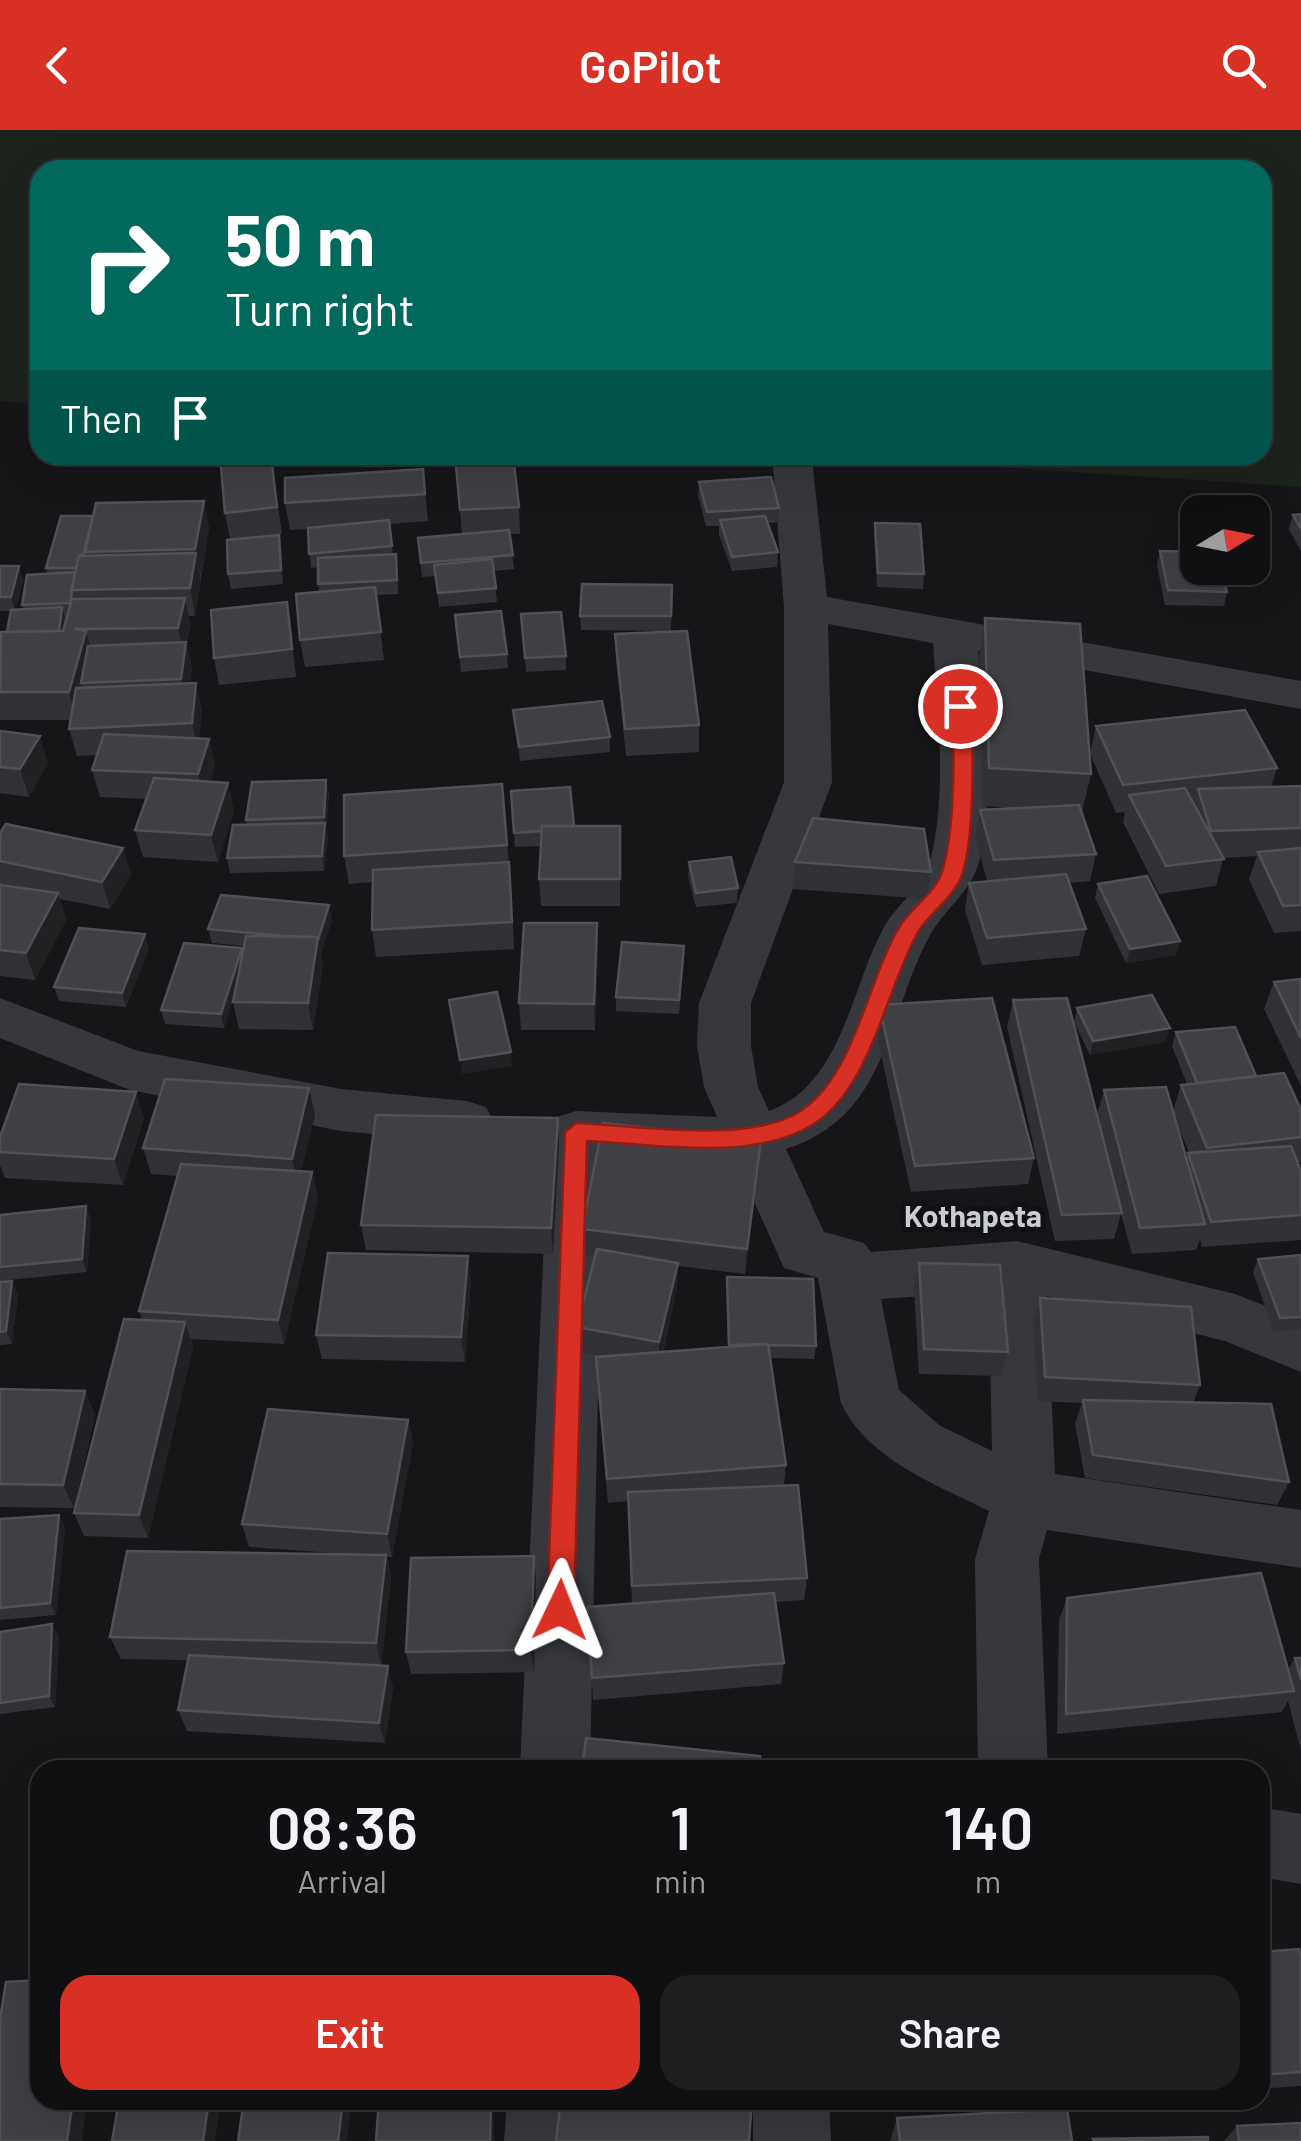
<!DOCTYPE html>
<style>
:root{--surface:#101012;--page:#1e1e20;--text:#f1f3f6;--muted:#9c9d9f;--line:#303032;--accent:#d93025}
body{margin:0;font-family:Barlow,sans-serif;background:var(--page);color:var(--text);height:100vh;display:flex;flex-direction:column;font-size:38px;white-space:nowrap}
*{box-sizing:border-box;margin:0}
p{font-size:32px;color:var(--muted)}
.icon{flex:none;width:55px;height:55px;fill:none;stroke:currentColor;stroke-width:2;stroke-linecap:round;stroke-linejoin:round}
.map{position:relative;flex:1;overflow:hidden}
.drawer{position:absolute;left:30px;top:1630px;width:1240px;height:350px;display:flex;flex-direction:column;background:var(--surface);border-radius:30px;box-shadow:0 10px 40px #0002,0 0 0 2px var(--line)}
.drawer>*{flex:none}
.top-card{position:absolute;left:30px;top:30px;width:1242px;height:305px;border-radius:30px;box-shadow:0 10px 40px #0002,0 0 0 2px var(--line);background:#00695c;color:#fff;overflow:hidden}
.needle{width:65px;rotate:80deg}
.fabs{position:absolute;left:1180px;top:365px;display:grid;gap:20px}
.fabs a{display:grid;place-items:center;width:90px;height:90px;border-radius:20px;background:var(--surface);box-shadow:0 10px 40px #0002,0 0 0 2px var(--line);font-size:50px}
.pin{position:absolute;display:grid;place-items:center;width:85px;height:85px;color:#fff;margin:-42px;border:5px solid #fff;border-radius:50%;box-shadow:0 2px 10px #0007}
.me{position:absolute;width:110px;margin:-55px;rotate:2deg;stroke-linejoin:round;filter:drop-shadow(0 0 8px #0008)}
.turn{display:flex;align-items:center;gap:35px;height:210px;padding:0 30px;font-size:45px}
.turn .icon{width:130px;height:130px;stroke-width:2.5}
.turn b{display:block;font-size:70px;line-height:85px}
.then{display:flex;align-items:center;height:95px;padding:0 30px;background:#0003;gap:20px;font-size:38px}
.eta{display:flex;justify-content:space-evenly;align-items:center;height:170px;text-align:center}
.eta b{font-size:60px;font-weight:600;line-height:70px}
.cta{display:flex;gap:20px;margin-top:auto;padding:20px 30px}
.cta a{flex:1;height:115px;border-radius:30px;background:var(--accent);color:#fff;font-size:40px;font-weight:600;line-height:115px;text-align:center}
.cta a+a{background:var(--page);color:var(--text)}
header{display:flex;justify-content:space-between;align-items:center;height:130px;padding:0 30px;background:var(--accent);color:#fff;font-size:45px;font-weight:600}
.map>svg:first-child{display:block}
.green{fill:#1c231d}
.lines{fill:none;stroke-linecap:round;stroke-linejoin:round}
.street{fill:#37383d;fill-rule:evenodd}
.wall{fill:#323236;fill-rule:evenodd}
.shaded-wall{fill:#212124}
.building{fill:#3f3f44;stroke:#4f5156;stroke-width:2.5}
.route{fill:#d93025;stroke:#8d1f18;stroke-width:2.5}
.labels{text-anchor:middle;stroke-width:10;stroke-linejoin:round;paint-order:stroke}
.neighbourhood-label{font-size:30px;font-weight:bold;fill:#c9ccd4;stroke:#111113}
</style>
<header><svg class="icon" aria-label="back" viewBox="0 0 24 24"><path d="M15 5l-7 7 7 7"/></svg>GoPilot<svg class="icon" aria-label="search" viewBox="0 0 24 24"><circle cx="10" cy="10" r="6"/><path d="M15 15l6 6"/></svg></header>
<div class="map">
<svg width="1301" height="2011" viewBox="0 0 1301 2011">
<rect width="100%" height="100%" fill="#161618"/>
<path class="green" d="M0,0H1301V357L813,325H1262V40H40V274L0,271Z"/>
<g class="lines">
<path class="street" d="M793,326L807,329L813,338L827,467L1301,551V579L978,521C984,588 994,662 980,728C973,761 945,778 930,805C886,886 889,986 786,1019L824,1102L864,1113L871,1122L1017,1111L1235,1164L1301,1190V1242L1225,1211L1047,1166L1055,1344L1301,1380V1438L1047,1400L1039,1429L1048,1640H978L975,1429L989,1381C936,1354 868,1330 841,1273L818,1148L784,1138L735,1029L603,1025L590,1640H520L549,1002L557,987L576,981L717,987L704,957L697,916L699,873L784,652V477L773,338L779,329ZM828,494L933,513C938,583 947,659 931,728C925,755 897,774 884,797C851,857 842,955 769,981L758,957L751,916V873L832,652ZM989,1161L992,1321L939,1295L899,1260L881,1169Z
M0,868L138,921L341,959L467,971L486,977L494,992L486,1007L467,1013L341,1001L130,960L0,908Z
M1260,1677L1301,1684V1754L1260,1747Z
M507,1970H583L582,2011H504Z
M753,1970H829L831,2011H753Z"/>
</g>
<path class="wall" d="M271,325L282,404L256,407L279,405L283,454L231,459L228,444L230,409L225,383Z
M455,325L519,377L520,404H510L514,439L494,441L497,472L439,477L435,446L422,447L418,408L462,404Z
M423,339L428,391L389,394L393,424H396L398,464L376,465L384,530L305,537L300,510L319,462L318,437L311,438L308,399L290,400L285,373Z
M699,352L779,378L778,392L767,393L778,422L777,437L732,441L719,405V396H706L698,366Z
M204,371L209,398L195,486H188L191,495L186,515L192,539L190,553L202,580L199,608L209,609L215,636L210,651L234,680L218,732L143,727L135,700L146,669L100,667L92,640L97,625L77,626L69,599L70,590H0V505L7,502L11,481H0V436H19L23,450L15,480H23L22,475L47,444L46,438L93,386Z
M1301,384V421L1289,399L1293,385Z
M875,393L924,444L923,459L877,457L874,407Z
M1160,421L1227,462L1224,476L1165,475L1157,435Z
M672,455L671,501L581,500L580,486Z
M521,484L566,526V540L526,542Z
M455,485L507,524L508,538L461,542Z
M985,488L1091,644L1082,682L1096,724L1090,751L1069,753L1086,799L1079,826L982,835L965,780L969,753L987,751L975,707L980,680L1013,678L983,676L979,526Z
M292,499L296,547L219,555L214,528Z
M615,504L699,595V622L626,626L616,531Z
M513,580L610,607V622L520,631Z
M1096,596L1277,638L1271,657L1301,656V801L1274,803L1249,749L1257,726L1223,728L1216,756L1159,764L1123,692L1125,682L1116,683L1090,624Z
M0,601L48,633L29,667L0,663Z
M326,650L329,664L326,699L328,707L324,741L230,743L227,728L247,694L246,690Z
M502,654L511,759L514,819L376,827L372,800L373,752L349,754L344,726Z
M511,661L574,696H620V776H541L539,749L541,716L515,717Z
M0,703L123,718L131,745L110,779L60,769L66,790L35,850L0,846Z
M689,732L738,758L737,773L696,777L688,746Z
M795,732L931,742L927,769L793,759Z
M1098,754L1180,811L1176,825L1126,833L1095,768Z
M329,775L332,790L321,823L323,834L313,900L239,899L233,872V869L224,898L165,894L161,880L243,821L244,816L212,813L208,799Z
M597,793L598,821L595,900H521L519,873Z
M149,818L126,877L59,871L54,857Z
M684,830L679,884L616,881V867Z
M1301,849V956L1264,879L1274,852Z
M1013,870L1097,984L1104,960L1173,981L1181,955L1187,954L1172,916L1176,902L1256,946L1301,980V1032H1298L1301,1041V1110L1202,1117L1200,1110L1196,1120L1132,1124L1121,1084L1114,1109L1055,1111L1007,897ZM1174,986L1189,1023L1186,1029Z
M879,875L1034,1028L1028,1054L911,1062L876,902Z
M1077,878L1170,898L1165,912L1090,925L1074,892Z
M315,985L301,1041L312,1042L318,1068L284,1214L191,1209L193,1217L148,1408L84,1406L74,1383L142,1190L139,1181L177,1046L151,1044L143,1018Z
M144,988L123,1055L5,1048L0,1035V1007Z
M558,988L559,1014L553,1124L366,1120L361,1095Z
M761,1010L759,1037L745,1144L678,1136L677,1158L663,1222L728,1217L727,1147L816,1216L814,1229L771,1228L786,1335L784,1355L807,1448L804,1470L775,1472L784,1533L781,1554L593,1570L587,1477L632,1473L628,1371L608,1373L597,1252L596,1227H602L578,1222L577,1197L595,1127L583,1125L582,1099Z
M0,1085L91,1090L87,1142L0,1151Z
M1301,1125V1199L1274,1202L1253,1142L1258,1129Z
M468,1126L471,1151L465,1232L322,1229L316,1205Z
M919,1133L1008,1222L1001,1246L919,1244L914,1158Z
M12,1151L18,1165L12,1214L0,1215V1152Z
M1040,1168L1200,1255L1193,1273L1289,1352L1277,1375L1085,1348L1075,1294L1082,1273L1038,1271L1033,1193Z
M0,1259L85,1261L95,1285L74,1378L0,1377Z
M408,1290L413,1313L392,1427H387L391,1448L381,1535L349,1534L388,1536L393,1558L385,1613L187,1601L178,1580L188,1530L121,1529L110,1507L359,1425L249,1417L242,1394Z
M0,1389L65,1397L56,1485L0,1490Z
M536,1449L534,1542L411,1544L406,1522Z
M1067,1468L1288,1540L1295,1528H1301V1620L1288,1571L1282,1582L1057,1604L1059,1490Z
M0,1502L59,1506L55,1577L0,1584Z
M1260,1822L1301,1827V1956L1260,1959Z
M1017,1970H1104L1018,1976Z
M897,1988L1072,2011H890Z
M1237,1996L1301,2011H1224Z"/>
<path class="shaded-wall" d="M204,371L209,398L201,446L195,419Z
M279,405L282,420L283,454L281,440Z
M196,423L201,451L195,486L190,458Z
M19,436L23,450L15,481L11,467Z
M185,468L191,495L186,515L192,539L187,576L181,549L184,526L178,498Z
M287,472L292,499L296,547L292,519Z
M62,477L66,491L62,521L58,507Z
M86,501L94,529L81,553L84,563L77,590L69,562Z
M196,553L202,580L198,621L192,593Z
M40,606L48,633L29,667L20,639Z
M209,609L215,636L204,672L198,644Z
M326,650L329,664L326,699L328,707L324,741L322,726L325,695L324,687Z
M228,653L234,680L218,732L211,705Z
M123,718L131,745L110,779L102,752Z
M58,763L66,790L35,850L26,823Z
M329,775L332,790L321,823L323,834L313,900L308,873L318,807Z
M597,793L598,821L595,900L594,874Z
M145,804L149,818L126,877L122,863Z
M1180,811L1176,825L1126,833L1130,819Z
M242,818L245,832L224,898L221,884Z
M1170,898L1165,912L1090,925L1093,911Z
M511,922L512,936L462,944L460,930Z
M309,958L315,985L298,1055L292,1029Z
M136,962L144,988L123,1055L114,1029Z
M558,988L559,1014L553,1124L551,1098Z
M761,1010L759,1037L745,1144L747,1119Z
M312,1042L318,1068L284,1214L278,1190Z
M86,1076L91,1090L87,1142L82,1129Z
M468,1126L471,1151L465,1232L461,1207Z
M678,1133L677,1158L659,1237V1212Z
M12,1151L18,1165L12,1214L6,1201Z
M185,1192L193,1217L148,1408L139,1385Z
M85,1261L95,1285L74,1378L63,1355Z
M408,1290L413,1313L392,1427L387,1404Z
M59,1385L65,1397L56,1485L50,1473Z
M386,1425L391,1448L381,1535L376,1513Z
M534,1426L536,1449L534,1542L531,1520Z
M52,1494L59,1506L55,1577L49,1566Z
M388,1536L393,1558L385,1613L379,1593Z
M73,1970H87L82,2011H67Z
M209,1970H221L215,2011H203Z
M343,1970H352L347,2011H338Z
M491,1970H495L494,2011H490Z"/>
<path class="building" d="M220,325H271L277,377L225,383Z
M455,325H513L519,377L460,380Z
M423,339L425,364L285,373V348Z
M771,347L779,378L707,382L699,352Z
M204,371L195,419L85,422L96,373Z
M1301,384V399L1293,385Z
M61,386H93L83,425L79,426L76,438H46Z
M765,386L778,422L732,427L720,390Z
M389,390L392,416L309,424L308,398Z
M875,393L920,394L924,444L878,443Z
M509,400L513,425L421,433L418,408Z
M279,405L281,440L228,444L227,410Z
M1160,421L1198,422V438H1221L1227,462L1168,460Z
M196,423L190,458L71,460L79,426Z
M396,424L397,450L318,454V428Z
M492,429L496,458L438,463L434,435Z
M0,436H19L11,467H0Z
M75,442L70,473L22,475L27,445Z
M582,454L672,455L671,486H580Z
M375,457L381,502L300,510L296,464Z
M185,468L178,498L74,499L86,501L69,562H0L1,502L63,501L72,469Z
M287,472L292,519L214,528L211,480Z
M62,477L59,501L7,502L11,480Z
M501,481L507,524L460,527L455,485Z
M561,482L566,526L525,528L521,484Z
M985,488L1080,494L1091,644L989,638Z
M687,501L699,595L625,599L615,504Z
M186,512L181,549L81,553L88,516Z
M196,553L192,593L69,599L76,558Z
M602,571L610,607L519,617L513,580Z
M1245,580L1277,638L1123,655L1096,596Z
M0,601L40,606L20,639L0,637Z
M104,604L209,609L198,644L92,640Z
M154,648L228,653L211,705L135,700Z
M326,650L324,687L246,690L252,652Z
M502,654L507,715L344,726V665Z
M1301,656V698L1211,701L1198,659Z
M570,657L574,696H542L541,701L514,703L511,661Z
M1185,658L1224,729L1166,736L1129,665Z
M1079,675L1096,724L994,730L980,680Z
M813,688L924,699L931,742L795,732Z
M325,693L322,726L227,728L233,695Z
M6,694L123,718L102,752L0,731V703Z
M542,696H620V749H539Z
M1301,718V775L1283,776L1258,722Z
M731,727L738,758L696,763L689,732Z
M509,732L512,792L372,800L373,740Z
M1066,744L1086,799L987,808L969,753Z
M1147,746L1180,811L1130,819L1098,754Z
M0,755L58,763L26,823L0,820Z
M221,765L329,775L318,810V807L284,806L208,799Z
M524,793H597L594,874L519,873Z
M79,798L145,804L122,863L54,857Z
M246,806L318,807L308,873L233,872Z
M622,812L684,816L679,870L616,867Z
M184,813L242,818L221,884L161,880Z
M1301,849V908L1274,852Z
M497,862L511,922L460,930L449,870Z
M1152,865L1170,898L1093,911L1077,878Z
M992,868L1034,1028L915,1036L879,875Z
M1067,868L1122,1083L1062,1085L1013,870Z
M1235,897L1256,946L1197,953L1176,902Z
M1284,943L1301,980V1007L1207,1018L1181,955Z
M165,949L309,958L292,1029L143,1018Z
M19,954L136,962L114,1029L0,1022V1007Z
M1166,957L1205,1094L1140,1098L1104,960Z
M376,985L558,988L551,1098L361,1095Z
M603,993L761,1010L747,1119L582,1099Z
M1291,1016L1301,1041V1085L1211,1092L1188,1023Z
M181,1034L312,1042L278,1190L139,1181Z
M86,1076L82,1129L0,1137V1085Z
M597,1119L678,1133L659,1212L577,1197Z
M328,1123L468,1126L461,1207L316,1205Z
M1301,1125V1187L1280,1188L1258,1129Z
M919,1133L1000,1135L1008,1222L924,1219Z
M727,1147L813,1149L816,1216L769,1215L768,1214L729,1215Z
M12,1151L6,1201L0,1202V1152Z
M1040,1168L1191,1177L1200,1255L1045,1247Z
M124,1189L185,1192L139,1385L74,1383Z
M768,1214L786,1335L607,1349L596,1227Z
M0,1259L85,1261L63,1355L0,1354Z
M1083,1270L1271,1274L1289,1352L1093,1325Z
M268,1279L408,1290L387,1404L242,1394Z
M798,1355L807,1448L632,1456L628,1362Z
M59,1385L50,1473L0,1478V1389Z
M127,1421L386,1425L376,1513L110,1507Z
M534,1426L531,1520L406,1522L411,1428Z
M1261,1443L1294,1561L1066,1584L1067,1468Z
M774,1463L784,1533L592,1548L587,1477Z
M52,1494L49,1566L0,1573V1502Z
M189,1525L388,1536L379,1593L178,1580Z
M1295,1528H1301V1550Z
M586,1608L760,1626L759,1640H582Z
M1299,1819L1301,1827V1942L1260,1945V1822Z
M40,1850V1970H73L67,2011H0V1889L6,1852Z
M119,1970H209L203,2011H112Z
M244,1970H343L338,2011H238Z
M379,1970H491L490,2011H376Z
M561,1970H752L749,2011H556Z
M1067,1979L1072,2011H900L897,1988Z
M1301,1993V2011H1239L1237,1996Z
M1208,2007V2011H1094L1093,2009Z"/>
<path class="route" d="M960,570L970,576C974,614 975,717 960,750C950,771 928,784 917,804C885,862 871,959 812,995C752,1032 656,1014 587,1011L574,1480L570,1489L560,1493L551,1489L547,1480L565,1002L576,993C636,996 742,1012 794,985C855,952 866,851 900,796C911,778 935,763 942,742C955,700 955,621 951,576Z"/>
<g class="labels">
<g class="neighbourhood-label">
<text x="973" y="1097">Kothapeta</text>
</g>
</g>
</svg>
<div class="fabs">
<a><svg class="needle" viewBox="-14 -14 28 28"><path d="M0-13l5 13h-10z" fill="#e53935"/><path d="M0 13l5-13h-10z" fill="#9c9d9f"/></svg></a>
</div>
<div class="pin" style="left:960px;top:576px;background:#d93025"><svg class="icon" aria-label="arrive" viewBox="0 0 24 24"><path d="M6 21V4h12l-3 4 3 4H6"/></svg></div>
<svg class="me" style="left:560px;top:1480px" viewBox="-20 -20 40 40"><path d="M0-17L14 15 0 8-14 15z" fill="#d93025" stroke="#fff" stroke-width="4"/></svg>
<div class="top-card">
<div class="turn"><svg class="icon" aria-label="right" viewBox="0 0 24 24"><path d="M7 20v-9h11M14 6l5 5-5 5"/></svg><div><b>50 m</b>Turn right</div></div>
<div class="then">Then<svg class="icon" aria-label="arrive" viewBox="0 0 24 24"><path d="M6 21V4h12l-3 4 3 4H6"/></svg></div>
</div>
<section class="drawer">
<div class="eta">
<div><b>08:36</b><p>Arrival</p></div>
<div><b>1</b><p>min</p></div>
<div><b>140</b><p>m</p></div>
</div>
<div class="cta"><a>Exit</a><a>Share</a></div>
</section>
</div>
